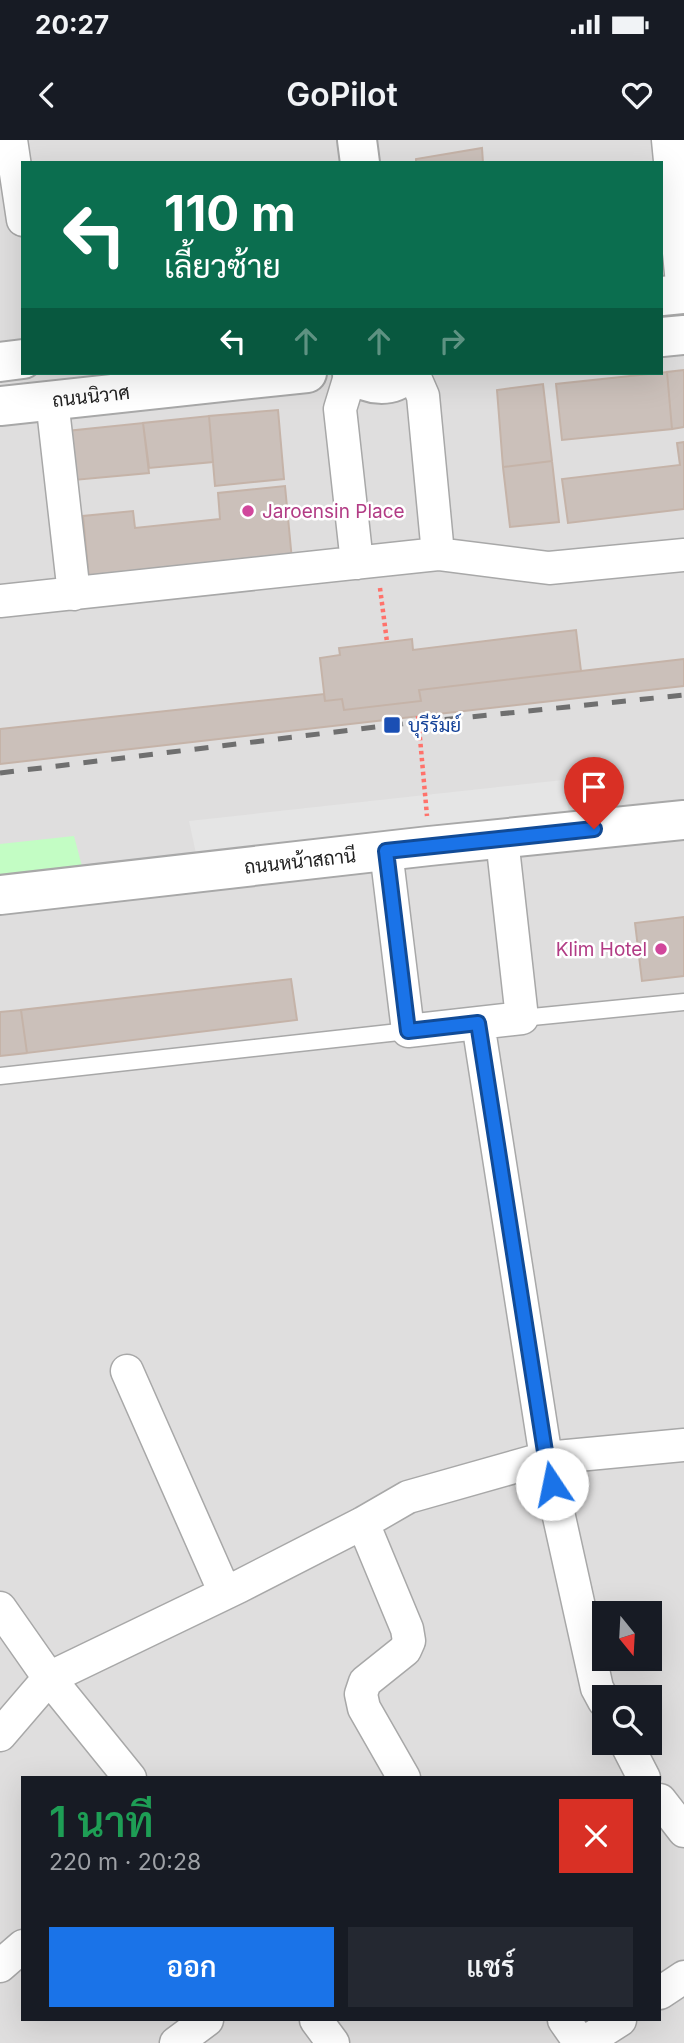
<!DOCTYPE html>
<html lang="th">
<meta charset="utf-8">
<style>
:root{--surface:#171b24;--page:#242831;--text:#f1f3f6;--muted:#9ea1a6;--accent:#1a73e8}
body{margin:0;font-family:Inter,Sarabun,sans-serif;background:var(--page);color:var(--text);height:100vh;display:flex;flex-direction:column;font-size:26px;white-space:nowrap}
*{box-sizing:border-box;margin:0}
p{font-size:23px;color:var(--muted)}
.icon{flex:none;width:38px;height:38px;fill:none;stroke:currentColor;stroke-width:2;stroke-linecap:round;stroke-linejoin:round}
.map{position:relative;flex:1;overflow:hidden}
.panel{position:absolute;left:21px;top:1636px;width:640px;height:245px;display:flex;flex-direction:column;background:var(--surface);border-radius:0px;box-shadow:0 7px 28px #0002}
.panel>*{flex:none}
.hud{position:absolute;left:21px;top:21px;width:642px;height:214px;border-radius:0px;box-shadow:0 7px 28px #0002;background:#0b6e4f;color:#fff;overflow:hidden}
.needle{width:46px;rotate:162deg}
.controls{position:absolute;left:592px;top:1461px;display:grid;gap:14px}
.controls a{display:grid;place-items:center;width:70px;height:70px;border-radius:0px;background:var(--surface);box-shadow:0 7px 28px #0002;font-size:35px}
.pin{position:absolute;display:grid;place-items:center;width:60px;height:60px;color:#fff;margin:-72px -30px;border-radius:50% 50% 50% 0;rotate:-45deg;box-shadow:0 0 7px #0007}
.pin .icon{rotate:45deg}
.me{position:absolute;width:77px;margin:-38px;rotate:349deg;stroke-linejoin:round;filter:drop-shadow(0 0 5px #0008)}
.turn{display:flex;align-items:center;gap:24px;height:147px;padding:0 28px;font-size:32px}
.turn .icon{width:91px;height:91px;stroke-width:2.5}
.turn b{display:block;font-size:49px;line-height:60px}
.lanes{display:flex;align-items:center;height:66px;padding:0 28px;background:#0003;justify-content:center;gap:35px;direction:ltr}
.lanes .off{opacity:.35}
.round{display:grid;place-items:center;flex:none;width:74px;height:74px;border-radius:0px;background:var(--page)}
.headline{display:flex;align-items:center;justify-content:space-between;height:119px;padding:0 28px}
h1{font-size:42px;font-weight:600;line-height:52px;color:#1e9e55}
.button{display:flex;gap:14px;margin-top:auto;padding:14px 28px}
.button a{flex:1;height:80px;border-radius:0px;background:var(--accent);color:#fff;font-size:28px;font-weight:600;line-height:80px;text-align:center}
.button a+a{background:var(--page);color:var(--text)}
.status{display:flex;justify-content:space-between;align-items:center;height:49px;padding:0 35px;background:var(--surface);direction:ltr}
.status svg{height:19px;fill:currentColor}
header{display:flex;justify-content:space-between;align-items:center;height:91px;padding:0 28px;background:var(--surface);font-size:32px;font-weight:600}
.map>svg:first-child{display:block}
.residential{fill:#dfdede;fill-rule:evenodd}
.park{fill:#c3fdc4}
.parking{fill:#e5e5e5}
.building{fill:#cbc0ba;stroke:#c5b3a8;stroke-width:2}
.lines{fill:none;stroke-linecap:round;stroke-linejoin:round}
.service-casing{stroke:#a8a8a8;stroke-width:19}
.minor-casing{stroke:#a8a8a8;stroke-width:35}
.tertiary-casing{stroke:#a8a8a8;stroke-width:42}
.path{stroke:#ff726b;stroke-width:4.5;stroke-dasharray:3.5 3.5;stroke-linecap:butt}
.service{stroke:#fff;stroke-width:16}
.minor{stroke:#fff;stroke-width:32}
.tertiary{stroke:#fff;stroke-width:38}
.rail{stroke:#6f6f6f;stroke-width:5;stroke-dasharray:14 14;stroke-linecap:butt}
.route-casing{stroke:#114b97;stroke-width:18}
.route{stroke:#1a73e8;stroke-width:12}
.hotel-dot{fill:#d1479c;stroke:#fff;stroke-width:2.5}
.transit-dot{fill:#1a4fb4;stroke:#fff;stroke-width:2.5}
.labels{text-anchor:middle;stroke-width:5;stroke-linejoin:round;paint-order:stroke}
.street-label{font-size:19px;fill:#212121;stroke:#fff}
.hotel-label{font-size:19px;fill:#b23c85;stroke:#fff;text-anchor:start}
.transit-label{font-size:19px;fill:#164399;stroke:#fff;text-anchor:start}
</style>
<div class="status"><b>20:27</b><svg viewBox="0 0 49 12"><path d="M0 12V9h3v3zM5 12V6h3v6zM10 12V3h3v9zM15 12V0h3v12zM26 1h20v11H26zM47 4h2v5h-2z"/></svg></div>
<header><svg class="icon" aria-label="back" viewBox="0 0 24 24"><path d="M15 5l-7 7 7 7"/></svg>GoPilot<svg class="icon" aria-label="heart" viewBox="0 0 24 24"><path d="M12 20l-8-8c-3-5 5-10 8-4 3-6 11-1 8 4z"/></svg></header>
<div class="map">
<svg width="684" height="1903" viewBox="0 0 684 1903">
<rect width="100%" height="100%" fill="#f2eee7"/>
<path class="residential" d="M0,0H684V1903H0ZM23,23H662V233H23ZM604,1474H649V1519H604ZM604,1558H649V1603H604ZM23,1638H660V1880H23Z"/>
<path class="park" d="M74,696L87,745L0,755V704Z"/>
<path class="parking" d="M563,640L572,691L200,732L189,681Z"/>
<path class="building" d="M482,8L483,23H416V19Z
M684,230V287L672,289L667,232Z
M667,232L672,289L562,300L556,244Z
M543,244L552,321L503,327L497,250Z
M278,270L284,339L215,346L209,276Z
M209,276L213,322L149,328L143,283Z
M143,283L149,333L74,340L67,291Z
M684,302V369L568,383L562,339L680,325L677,303Z
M552,321L559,382L510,387L503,327Z
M285,346L292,420L89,440L83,376L133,371L135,388L220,379L218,353Z
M576,490L581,531L419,550L421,561L344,570L342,559L325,561L320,518L340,515L339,508L412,499L413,510Z
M684,519V546L0,624V589L324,554L325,561L342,559L344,570L421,561L419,550Z
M684,777V836L642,841L635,783Z
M291,839L297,880L27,913L21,870Z
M21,870L27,913L0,916V872Z"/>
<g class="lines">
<defs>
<path id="service" d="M522,878L684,862
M0,936L408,891"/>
<path id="minor" d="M11,0L23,80
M668,0L683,154
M351,233L340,269L357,423
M413,233L423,256L438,414
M52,260L74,454
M0,461L438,414L549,428L684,415
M386,711L408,891L522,878L502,699
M478,883L546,1318L597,1548L604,1561
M127,1231L225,1453
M363,1383L407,1489L409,1501L405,1510L365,1542L361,1554L364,1568L404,1638
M0,1468L49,1538L0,1595
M626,1603L644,1638
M130,1638L49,1538L240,1446L363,1383L408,1357L546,1318L684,1305
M660,1660L684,1691
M0,1826L23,1806
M660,1853L684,1837
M316,1880L333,1903
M564,1880L580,1903
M176,1903L207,1880
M584,1903L620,1880"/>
<path id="tertiary" d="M357,0L360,23
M662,156L684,154
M662,197L684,195
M0,222L23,219
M352,233C369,246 391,249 407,233
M0,266L307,233
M0,755L429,706L684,680"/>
</defs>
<use href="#service" class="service-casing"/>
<use href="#minor" class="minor-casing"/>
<use href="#tertiary" class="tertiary-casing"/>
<path class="path" d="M380,448L387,502
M418,576L427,676"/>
<use href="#service" class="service"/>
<use href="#minor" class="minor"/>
<use href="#tertiary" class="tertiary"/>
<path class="rail" d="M0,633L392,585L684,555"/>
</g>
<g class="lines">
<defs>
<path id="route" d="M552,1344L546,1318L478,883L408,891L386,711L594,689"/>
</defs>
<use href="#route" class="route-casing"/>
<use href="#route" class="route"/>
</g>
<g class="hotel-dot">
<circle cx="248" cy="371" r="7"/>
<circle cx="661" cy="809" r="7"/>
</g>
<rect class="transit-dot" x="383" y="576" width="18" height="18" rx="3.5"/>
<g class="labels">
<g class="street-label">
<text transform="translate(91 256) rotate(-6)" y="7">ถนนนิวาศ</text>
<text transform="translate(300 721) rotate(-6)" y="7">ถนนหน้าสถานี</text>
</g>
<g class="hotel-label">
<text x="262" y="378">Jaroensin Place</text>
<text x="647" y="816" text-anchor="end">Klim Hotel</text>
</g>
<g class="transit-label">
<text x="408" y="592">บุรีรัมย์</text>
</g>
</g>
</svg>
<div class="controls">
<a><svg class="needle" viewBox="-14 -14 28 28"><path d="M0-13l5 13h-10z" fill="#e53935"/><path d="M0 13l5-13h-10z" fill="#9ea1a6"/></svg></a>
<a><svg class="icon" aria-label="search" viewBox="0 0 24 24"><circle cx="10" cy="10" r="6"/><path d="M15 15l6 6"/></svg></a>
</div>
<div class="pin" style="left:594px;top:689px;background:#d93025"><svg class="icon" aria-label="arrive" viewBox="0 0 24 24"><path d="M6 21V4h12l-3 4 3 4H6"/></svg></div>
<svg class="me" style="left:552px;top:1344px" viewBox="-20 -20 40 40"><circle r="19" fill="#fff"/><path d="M0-13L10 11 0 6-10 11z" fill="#1a73e8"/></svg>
<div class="hud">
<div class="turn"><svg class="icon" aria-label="left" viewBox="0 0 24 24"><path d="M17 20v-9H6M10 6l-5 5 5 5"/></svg><div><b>110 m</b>เลี้ยวซ้าย</div></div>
<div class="lanes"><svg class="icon" aria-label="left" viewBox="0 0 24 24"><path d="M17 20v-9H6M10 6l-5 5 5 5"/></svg><svg class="icon off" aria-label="ahead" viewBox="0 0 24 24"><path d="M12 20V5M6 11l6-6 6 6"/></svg><svg class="icon off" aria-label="ahead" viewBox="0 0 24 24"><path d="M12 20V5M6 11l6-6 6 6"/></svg><svg class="icon off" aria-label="right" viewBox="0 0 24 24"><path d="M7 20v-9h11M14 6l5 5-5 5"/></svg></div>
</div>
<section class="panel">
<div class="headline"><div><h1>1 นาที</h1><p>220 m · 20:28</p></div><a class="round" style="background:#d93025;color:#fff"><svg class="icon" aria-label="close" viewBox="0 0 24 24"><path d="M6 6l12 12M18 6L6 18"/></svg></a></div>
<div class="button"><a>ออก</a><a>แชร์</a></div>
</section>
</div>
